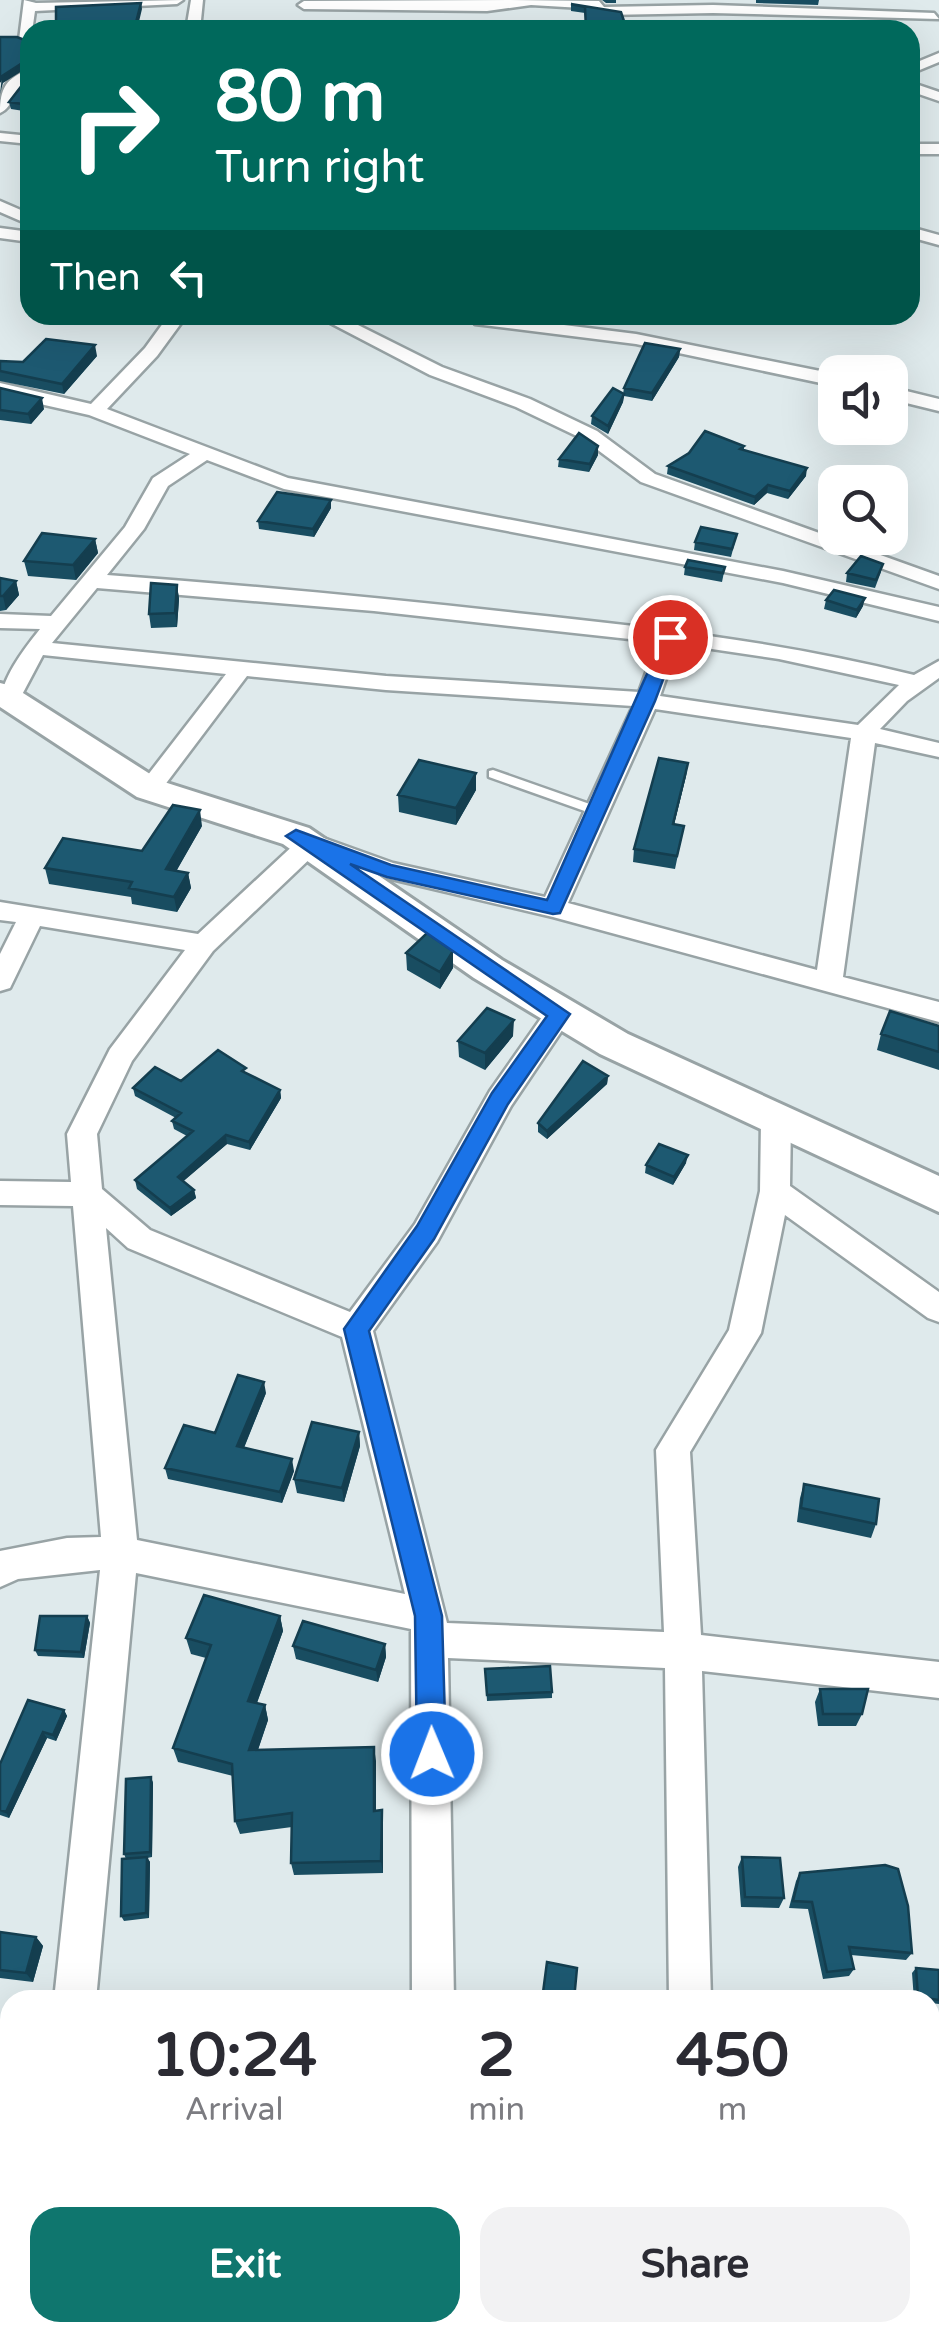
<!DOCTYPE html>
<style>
:root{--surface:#fff;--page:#f2f2f3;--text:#2b2b33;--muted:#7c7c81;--accent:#0f766e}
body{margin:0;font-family:"Varela Round",sans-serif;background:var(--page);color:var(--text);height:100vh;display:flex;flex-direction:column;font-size:38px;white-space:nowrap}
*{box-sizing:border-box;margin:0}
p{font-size:32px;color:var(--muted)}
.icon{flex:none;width:55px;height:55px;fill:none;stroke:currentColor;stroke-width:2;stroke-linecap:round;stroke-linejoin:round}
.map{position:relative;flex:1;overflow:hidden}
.panel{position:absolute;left:0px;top:1990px;width:940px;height:352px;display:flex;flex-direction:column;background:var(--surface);border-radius:30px 30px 0 0;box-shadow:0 10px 40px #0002}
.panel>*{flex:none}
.top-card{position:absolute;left:20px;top:20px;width:900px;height:305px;border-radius:30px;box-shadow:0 10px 40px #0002;background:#00695c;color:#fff;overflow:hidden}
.controls{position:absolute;left:818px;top:355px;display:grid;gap:20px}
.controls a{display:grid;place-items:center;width:90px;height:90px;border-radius:20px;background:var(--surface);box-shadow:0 10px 40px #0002;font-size:50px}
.pin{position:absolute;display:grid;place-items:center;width:85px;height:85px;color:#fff;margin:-42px;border:5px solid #fff;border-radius:50%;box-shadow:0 2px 10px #0007}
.me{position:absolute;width:110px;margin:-55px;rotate:359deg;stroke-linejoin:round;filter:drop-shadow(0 0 8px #0008)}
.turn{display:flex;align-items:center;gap:35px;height:210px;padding:0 30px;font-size:45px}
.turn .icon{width:130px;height:130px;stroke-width:2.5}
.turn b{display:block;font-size:70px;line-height:85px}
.then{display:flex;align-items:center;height:95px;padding:0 30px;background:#0003;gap:20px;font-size:38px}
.eta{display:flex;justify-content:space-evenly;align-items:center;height:170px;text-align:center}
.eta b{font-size:60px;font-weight:700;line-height:70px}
.action{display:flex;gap:20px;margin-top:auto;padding:20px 30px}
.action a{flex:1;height:115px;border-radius:30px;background:var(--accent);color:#fff;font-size:40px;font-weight:700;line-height:115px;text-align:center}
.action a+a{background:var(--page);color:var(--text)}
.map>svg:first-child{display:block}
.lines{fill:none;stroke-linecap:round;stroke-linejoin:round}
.lane-casing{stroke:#98a3a5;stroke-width:5}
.street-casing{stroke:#98a3a5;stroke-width:5}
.secondary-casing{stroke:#98a3a5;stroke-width:6}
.lane{fill:#fff;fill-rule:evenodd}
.street{fill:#fff;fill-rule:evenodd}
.secondary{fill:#fff;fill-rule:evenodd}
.wall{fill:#194d61}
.shaded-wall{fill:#143e4f}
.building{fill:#1d5971;stroke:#143e4f;stroke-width:2.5}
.route{fill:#1a73e8;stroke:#114b97;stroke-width:2.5}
</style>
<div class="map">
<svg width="939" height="2342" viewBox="0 0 939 2342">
<rect width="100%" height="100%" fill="#dfeaec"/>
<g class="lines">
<defs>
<path id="lane" d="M493,770L601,808L603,811L601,814H593L489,777V771Z"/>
<path id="street" d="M24,0L36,3L183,0L177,4L35,11L30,46L19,40Z
M191,0H203L200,30H186Z
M510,0L599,1L604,7L713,5L934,13L939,19L713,13L604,15L599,9L531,5L487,11L304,9L298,5L304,1Z
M939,53V62L910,74V65Z
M30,69V79C13,88 14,107 0,113C0,88 6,78 30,69Z
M910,82L939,92V101L910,91Z
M0,133L30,136V144L0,141Z
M910,144H939V154H910Z
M0,201L30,214V225L0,212Z
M910,227L939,235V245L910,237Z
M0,228L30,232V242L0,238Z
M169,315H187L157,356L107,409L288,478L783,571L939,607V621L783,583L284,489L207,460L168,486L144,529L107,575C244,585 380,598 516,613C650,627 783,642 914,675L939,661V678L907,701L880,729L939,743V757L875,743L843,977L939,1002V1022L553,917L387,878L316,853L213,951L132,1061L97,1134L102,1189L150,1230L350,1312L415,1224L490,1091L549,1007H569L573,1014L511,1106L437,1242L373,1331L447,1623L664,1632L656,1450L729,1330L760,1191L761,1121L766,1113L776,1110L786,1113L791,1121L790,1186L939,1292V1322L928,1318L785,1215L761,1333L690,1452L701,1635L939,1662V1698L702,1671L711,2000H669L665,1668L448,1658L454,2000H412L411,1629L136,1573L96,2000H54L100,1570L18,1579L0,1587V1551L67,1538L101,1537L73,1206L0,1205V1181L71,1182L67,1134L110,1049L185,950L40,926L10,988L0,991V954L16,922L0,920V902L198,934L299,840L315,835L393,863L545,897L633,706L386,690L247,676L158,794L149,797L137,789L226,674L43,655L16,706H0C0,680 24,649 40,629L0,628V614L51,616L125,527L153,478L190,454L89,415L0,395V383L91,404L145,348ZM97,588L374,611L657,642L639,692L386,676L52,643ZM678,644L779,659L899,685L858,725L660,696ZM655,709L851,738L817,970L568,903ZM106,1228L128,1248L342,1337L405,1594L137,1540Z
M315,315H338L442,367L530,399L597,431L655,474L939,576V589L641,482L583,439L516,407L430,375Z
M483,315L636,334L835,374V386L636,344L475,324V316Z
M890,387L939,399V411L890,399Z
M0,2233L10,2234V2280L0,2279Z
M213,2332H279L283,2342H217Z
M368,2332H415V2342H367Z
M673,2332H719L720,2342H672Z"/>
<path id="secondary" d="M0,683L12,686L161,781L309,828L502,960L628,1034L939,1176V1212L600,1054L474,978L283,844L137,797L0,707Z"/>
</defs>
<use href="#lane" class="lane-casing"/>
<use href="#street" class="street-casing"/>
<use href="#secondary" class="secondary-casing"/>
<use href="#lane" class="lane"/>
<use href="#street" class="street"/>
<use href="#secondary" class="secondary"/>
</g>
<path class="wall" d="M602,0H616V3H606Z
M756,0H819L818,5L756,3Z
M571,4L621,12L585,13L571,11Z
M30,75V112L11,109L9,102Z
M680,349L679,357L652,401L624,396L623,402L608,434L591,424L592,416L623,394L624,388Z
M97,356L64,394L0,381V361L23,362Z
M0,388L44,409L31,424L0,420Z
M598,446V455L589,472L558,467L559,459Z
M744,446V450L806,476L788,499L767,493L754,505L667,474L668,466Z
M331,508L314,537L259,529L258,521Z
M737,534L731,557L694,550L695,542Z
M95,539L98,553L76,580L28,576L24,561Z
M685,567H725L722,582L684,575Z
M881,572L875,588L846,582L847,573Z
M0,578L16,581L19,595L6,610L0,611Z
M177,585L179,599L177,627L151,628L149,614Z
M826,600L863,606L856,618L824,609Z
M688,763L686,776L674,824L684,826L675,869L633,862L634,849Z
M476,773V790L456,825L399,812L398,795Z
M202,826L176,871L188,873L191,888L177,912L132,904L131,897L49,884L45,868L142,851Z
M406,953L453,968L440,989L407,970Z
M939,1026V1070L877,1050L881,1034Z
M513,1036L485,1070L459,1057L458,1041Z
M247,1074L280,1090L281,1098L250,1150L227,1144L183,1181L194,1190L196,1198L171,1216L137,1189L135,1180L187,1136L174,1129L172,1121L176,1118L135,1096L133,1088L181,1081Z
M608,1076L607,1084L547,1139L538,1132V1123Z
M686,1163L673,1185L645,1173L646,1165Z
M266,1393L244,1448L294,1471L282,1503L168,1479L165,1468Z
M359,1432L360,1446L344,1502L297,1493L294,1479Z
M804,1484L876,1524L871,1538L797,1522L800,1498Z
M87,1616L90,1623L84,1658L38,1656L35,1650Z
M280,1616L283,1631L257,1703L265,1705L268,1720L258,1750L376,1761V1811L382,1810L383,1823V1873L294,1875L291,1863L292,1827L240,1834L235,1821L233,1776L178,1762L173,1748L206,1658L191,1654L186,1638Z
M385,1644L386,1657L378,1682L296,1659L293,1646Z
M485,1669L552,1692V1698L487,1701Z
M820,1689L862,1714L856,1726H818L815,1702Z
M64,1710L67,1716L56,1741L47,1738L9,1818L0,1815V1764Z
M151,1777L153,1783L152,1857L147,1858L150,1862L149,1918L124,1921L121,1916L126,1859L124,1854Z
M742,1857L784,1898L779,1908L741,1907L738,1867Z
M800,1873L912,1953L906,1960L851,1955L854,1969L849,1976L823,1979L808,1909L789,1908L796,1881Z
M0,1932L36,1937L43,1946L33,1982L0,1978Z
M916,1968L939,1970V2004L930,2003V2000H914L912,1973Z
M930,2163L939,2165V2208L930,2205Z"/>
<path class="shaded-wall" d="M141,3L142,9L137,30H134Z
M30,58V66L3,83L0,94L2,76Z
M95,345L97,356L64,394L62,384Z
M680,349L679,357L652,401V393Z
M624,394L623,402L608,434V426Z
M42,398L44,409L31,424L28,414Z
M598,446V455L589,472L590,464Z
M807,468L806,476L788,499L790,491Z
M768,485L767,493L754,505L755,497Z
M331,500V508L314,537L313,529Z
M95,539L98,553L76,580L73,565Z
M16,581L19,595L6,610L3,596Z
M177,585L179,599L177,627L175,613Z
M865,598L863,606L856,618L857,610Z
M688,763L686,776L671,837L673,824Z
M476,773V790L456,825V808Z
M200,810L202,826L169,884L166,869Z
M188,873L191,888L177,912L174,897Z
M453,951V968L440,989V972Z
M514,1020L513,1036L485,1070V1053Z
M608,1076L607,1084L547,1139V1131Z
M280,1090L281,1098L250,1150L249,1142Z
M226,1135L227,1144L179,1185L178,1177Z
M688,1155L686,1163L673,1185L674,1177Z
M194,1190L196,1198L171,1216L170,1208Z
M264,1382L266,1393L240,1457L237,1446Z
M359,1432L360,1446L344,1502L342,1488Z
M292,1459L294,1471L282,1503L280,1492Z
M87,1616L90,1623L84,1658L81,1652Z
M280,1616L283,1631L252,1716L248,1701Z
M385,1644L386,1657L378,1682L376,1670Z
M265,1705L268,1720L253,1764L249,1750Z
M64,1710L67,1716L56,1741L53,1735Z
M43,1732L47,1738L9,1818L6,1812Z
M374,1747L376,1761V1824L374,1811Z
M151,1777L153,1783L152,1857L150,1852Z
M382,1810L383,1823V1873L381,1861Z
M147,1857L150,1862L149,1918L146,1913Z
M36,1937L43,1946L33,1982L26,1973Z"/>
<path class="building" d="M141,3L134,30H56V7Z
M571,4L621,12L627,30H586L585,7Z
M0,37H17L30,42V60V58L2,76L0,82Z
M30,75V105L9,102Z
M46,339L95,345L62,384L0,371V361L23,362Z
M645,343L680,349L652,393L624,388Z
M0,388L42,398L28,414L0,410Z
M613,388L624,394L608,426L592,416Z
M705,431L744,446L740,449L807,468L790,491L768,485L755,497L668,466L689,453Z
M579,433L598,446L590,464L559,459Z
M277,492L331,500L313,529L258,521Z
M701,527L737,534L732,549L695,542Z
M42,533L95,539L73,565L24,561Z
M861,556L883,564L876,580L847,573Z
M688,560L725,567L723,573L685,567Z
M0,578L16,581L3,596H0Z
M151,583L177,585L175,613L149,614Z
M834,590L865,598L857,610L826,600Z
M659,758L688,763L673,824L684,826L677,856L634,849Z
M419,760L476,773L456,808L398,795Z
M173,805L200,810L166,869L188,873L174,897L129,888L132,882L45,868L63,838L142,851Z
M427,933L453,951L440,972L406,953Z
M487,1008L514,1020L485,1053L458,1041Z
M890,1011L939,1026V1052L881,1034Z
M218,1050L246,1068L242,1071L280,1090L249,1142L226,1135L178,1177L194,1190L170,1208L135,1180L193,1131L172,1121L181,1113L133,1088L155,1067L181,1081Z
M583,1061L608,1076L547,1131L538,1123Z
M659,1144L688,1155L674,1177L646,1165Z
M238,1375L264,1382L237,1446L292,1459L280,1492L165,1468L184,1425L215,1433Z
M312,1422L359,1432L342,1488L294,1479Z
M804,1484L879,1499L876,1524L801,1508Z
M204,1595L280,1616L248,1701L265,1705L249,1750L374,1747V1811L382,1810L381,1861L291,1863L292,1813L235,1821L232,1764L173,1748L211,1645L186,1638Z
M40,1616H87L81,1652L35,1650Z
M303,1621L385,1644L376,1670L293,1646Z
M550,1666L552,1692L487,1695L485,1669Z
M820,1689H868L862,1714H823Z
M28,1700L64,1710L53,1735L43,1732L6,1812L0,1810V1764Z
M151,1777L150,1852L124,1854L126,1779Z
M147,1857L146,1913L121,1916L122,1859Z
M742,1857L780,1858L784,1898L745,1897Z
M885,1865L898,1869L908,1906L912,1953L849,1947L854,1969L827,1972L812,1902L793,1901L800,1873Z
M0,1932L36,1937L26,1973L0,1970Z
M547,1962L577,1968L574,2000H542Z
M916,1968L939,1970V2000L918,1997Z
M930,2163L939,2165V2200L930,2197Z
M567,2332H601L600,2342H566Z
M112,2338L128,2342H111Z"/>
<path class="route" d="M665,633L679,637L655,701L560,913L553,914L387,877L350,864L570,1014L508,1104L434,1239L369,1331L442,1616L446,1754L442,1764L432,1768L421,1764L417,1754L415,1616L344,1329L417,1226L492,1093L547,1016L286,836L296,830L391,865L547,900Z"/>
</svg>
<div class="controls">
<a><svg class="icon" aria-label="sound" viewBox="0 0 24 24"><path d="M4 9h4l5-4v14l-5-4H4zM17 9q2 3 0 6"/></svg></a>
<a><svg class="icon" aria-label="search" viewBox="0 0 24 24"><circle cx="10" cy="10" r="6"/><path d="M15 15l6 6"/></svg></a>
</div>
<div class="pin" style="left:670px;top:637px;background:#d93025"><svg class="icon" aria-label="arrive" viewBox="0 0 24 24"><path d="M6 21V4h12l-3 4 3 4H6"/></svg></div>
<svg class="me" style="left:432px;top:1754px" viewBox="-20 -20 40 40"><circle r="17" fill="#1a73e8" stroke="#fff" stroke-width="3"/><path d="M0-11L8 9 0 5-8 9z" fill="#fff"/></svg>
<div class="top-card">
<div class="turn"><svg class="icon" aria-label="right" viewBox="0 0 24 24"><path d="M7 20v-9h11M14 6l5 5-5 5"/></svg><div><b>80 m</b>Turn right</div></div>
<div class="then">Then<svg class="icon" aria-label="left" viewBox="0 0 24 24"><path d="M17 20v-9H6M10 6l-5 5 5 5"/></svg></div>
</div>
<section class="panel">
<div class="eta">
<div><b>10:24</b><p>Arrival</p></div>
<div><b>2</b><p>min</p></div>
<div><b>450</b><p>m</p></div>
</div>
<div class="action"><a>Exit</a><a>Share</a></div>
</section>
</div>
